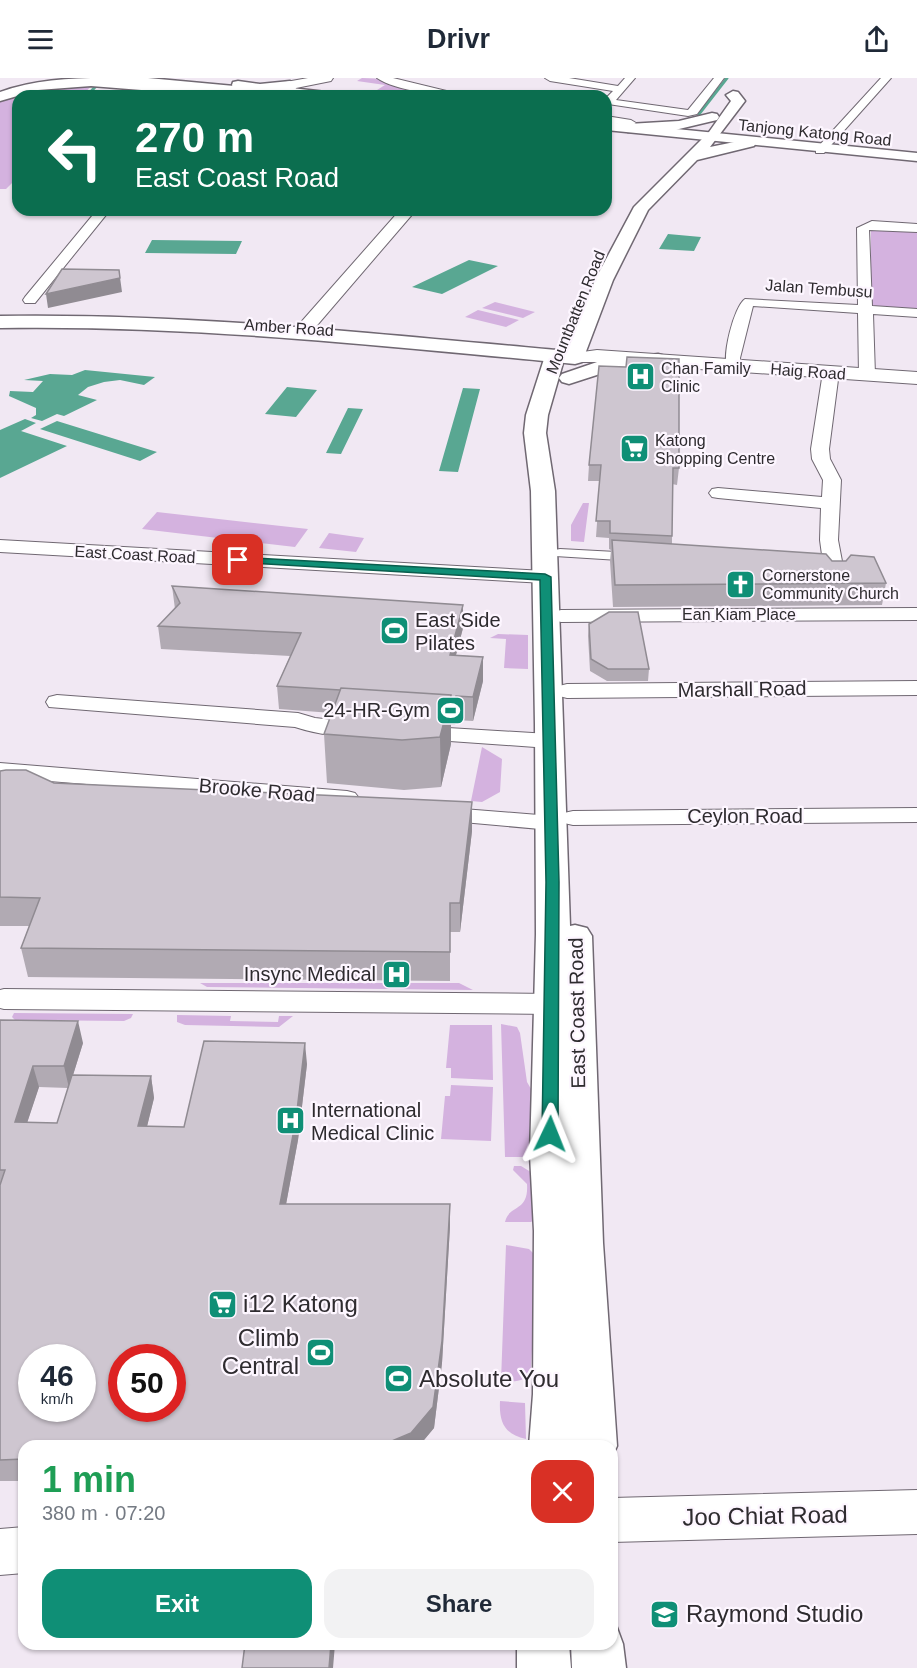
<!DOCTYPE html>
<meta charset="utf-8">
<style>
:root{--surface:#fff;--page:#f2f2f3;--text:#1f2937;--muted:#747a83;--accent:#0f8f76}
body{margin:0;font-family:Helvetica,sans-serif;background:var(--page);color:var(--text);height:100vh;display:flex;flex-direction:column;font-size:22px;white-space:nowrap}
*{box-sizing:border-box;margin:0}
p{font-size:20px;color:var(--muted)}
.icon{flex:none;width:33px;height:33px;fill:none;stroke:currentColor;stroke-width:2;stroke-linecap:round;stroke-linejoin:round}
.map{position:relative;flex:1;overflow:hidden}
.sheet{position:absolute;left:18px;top:1362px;width:600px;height:210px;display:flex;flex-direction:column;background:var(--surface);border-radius:18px;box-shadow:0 2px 4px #0004}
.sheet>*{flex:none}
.guide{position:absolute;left:12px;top:12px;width:600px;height:126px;border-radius:18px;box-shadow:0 2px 4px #0004;background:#0b6e4f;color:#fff;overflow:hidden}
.speed{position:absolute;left:18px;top:1266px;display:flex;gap:12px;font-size:30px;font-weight:700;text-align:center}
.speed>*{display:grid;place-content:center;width:78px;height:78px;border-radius:50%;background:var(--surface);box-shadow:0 2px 4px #0004;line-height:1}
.speed small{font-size:15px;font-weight:400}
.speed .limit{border:9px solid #d22;background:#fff;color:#111}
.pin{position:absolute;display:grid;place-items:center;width:51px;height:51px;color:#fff;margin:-26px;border-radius:12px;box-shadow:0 3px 9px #0006}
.me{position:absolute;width:66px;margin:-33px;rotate:2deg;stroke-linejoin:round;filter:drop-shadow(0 0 4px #0008)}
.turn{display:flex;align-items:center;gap:21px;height:126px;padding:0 24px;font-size:27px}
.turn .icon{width:78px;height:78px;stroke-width:2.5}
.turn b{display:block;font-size:42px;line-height:51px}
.round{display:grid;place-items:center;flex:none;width:63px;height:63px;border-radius:18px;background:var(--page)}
.summary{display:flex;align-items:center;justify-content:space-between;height:102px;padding:0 24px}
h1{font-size:36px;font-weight:600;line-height:45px;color:#1e9e55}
.button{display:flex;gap:12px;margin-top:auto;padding:12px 24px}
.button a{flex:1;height:69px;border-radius:18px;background:var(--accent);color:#fff;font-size:24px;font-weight:600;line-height:69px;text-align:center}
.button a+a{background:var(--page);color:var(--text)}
header{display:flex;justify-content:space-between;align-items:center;height:78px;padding:0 24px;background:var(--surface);font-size:27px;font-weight:600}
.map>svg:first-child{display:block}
.green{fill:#d4b2df}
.water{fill:#59a792}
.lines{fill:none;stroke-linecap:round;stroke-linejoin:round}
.stream{stroke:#59a792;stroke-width:3}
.pedestrian-casing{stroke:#706872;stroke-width:2}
.minor-casing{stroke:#706872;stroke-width:2}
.tertiary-casing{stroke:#706872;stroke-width:2}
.secondary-casing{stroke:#706872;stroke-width:3}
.primary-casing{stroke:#706872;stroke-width:3}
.motorway-casing{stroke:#706872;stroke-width:3}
.pedestrian{fill:#fff;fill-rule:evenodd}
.minor{fill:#fff;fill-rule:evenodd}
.tertiary{fill:#fff;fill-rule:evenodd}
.secondary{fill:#fff;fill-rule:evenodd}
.primary{fill:#fff;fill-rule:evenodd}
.motorway{fill:#fff;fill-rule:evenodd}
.wall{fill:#b1aab3;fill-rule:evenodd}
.shaded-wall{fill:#908b92}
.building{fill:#cec6d0;stroke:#908b92;stroke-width:1.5;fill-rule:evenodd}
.route{fill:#0f8f76;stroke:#0a5d4d;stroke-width:1.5}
.labels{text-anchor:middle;stroke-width:4.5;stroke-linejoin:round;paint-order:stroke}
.far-street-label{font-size:16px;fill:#2e2b2f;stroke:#fdf6ff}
.far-poi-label{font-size:16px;fill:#2e2b2f;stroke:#fdf6ff;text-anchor:start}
.poi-label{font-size:20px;fill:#2e2b2f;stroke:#fdf6ff;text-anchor:start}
.street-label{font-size:20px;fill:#2e2b2f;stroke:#fdf6ff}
.near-poi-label{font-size:24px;fill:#2e2b2f;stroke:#fdf6ff;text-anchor:start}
.near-street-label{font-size:24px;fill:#2e2b2f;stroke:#fdf6ff}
</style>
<header><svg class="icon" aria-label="menu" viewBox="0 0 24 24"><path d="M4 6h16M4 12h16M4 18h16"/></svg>Drivr<svg class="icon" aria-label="share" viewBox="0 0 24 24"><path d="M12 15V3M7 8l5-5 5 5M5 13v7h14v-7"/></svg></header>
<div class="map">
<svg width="917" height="1590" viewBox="0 0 917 1590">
<rect width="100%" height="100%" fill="#f1e8f3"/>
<path class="green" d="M362,0C394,0 425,13 456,18L369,17L385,7L357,3Z
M63,7H92L82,18H18V99L6,111H0V23L18,14Z
M871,148L917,151V231L871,228Z
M495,224L535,234L523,240L482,230Z
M478,232L519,242L506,249L465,239Z
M583,425H589L584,464L571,463V447Z
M157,434L308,451L295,469L142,451Z
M329,455L364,460L356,474L319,470Z
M498,556L528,557V591L504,590L506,561L490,560Z
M482,669L502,681L500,714L482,724L471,723Z
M200,905H459L473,912L207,909Z
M14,935L133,936L131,940L124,943L15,942L12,939Z
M177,937L231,938L230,943L278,944L279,938H293L279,949L185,947L177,944Z
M501,946L517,949L520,955L527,1004L538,1023L535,1070L530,1076L522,1079H505Z
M450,947H492L493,1002L451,1000V990H446Z
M451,1007L493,1009L491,1063L441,1061L445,1018H450Z
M514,1088H521L534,1096L535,1142L531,1144H505C509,1126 529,1135 527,1106L513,1092Z
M506,1167L529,1171L537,1179L531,1290C527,1306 514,1303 501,1303Z
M500,1323L525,1325L526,1361C504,1356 499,1344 500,1323Z"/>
<path class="water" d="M668,156L701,159L694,173L659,171Z
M152,162L242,163L236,176L145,175Z
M469,182L498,188L442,216L412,209Z
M85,292L155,299L144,307L120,302L104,304L88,309L78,317L97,322L64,338L57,336L42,343L31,340L36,337V330L9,318L10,313L33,314L43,303L24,302L50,296L72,297Z
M287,309L317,312L296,339L265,336Z
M463,310L480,311L458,394L439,393Z
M348,330L363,331L341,376L326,375Z
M25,341L36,345L21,353L67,368L0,400V352Z
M57,343L157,374L140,383L40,351Z"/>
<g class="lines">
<path class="stream" d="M87,18L95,9
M699,36L727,0"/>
<defs>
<path id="pedestrian" d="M560,471L635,475L642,479L635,483L555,478L553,475L555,472Z"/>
<path id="minor" d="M377,0H393L467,18C444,18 395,13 377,0Z
M545,0H569L618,8L625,0H635L616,22L688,32L714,0H724L697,36L688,38L608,26L606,20L613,13L550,3Z
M881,0H891L824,75H816V71Z
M606,38L631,42L636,45L631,48L606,44Z
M97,132H110L35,225H25L23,222L25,219Z
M872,143L917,146V154L869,152L872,228L917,231V239L873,236L875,297L873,300H861L859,297L858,235L753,228L740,280L741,288L733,293L728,291C721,280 734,228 745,221L858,227L857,150Z
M831,289L839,294L829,371L830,381L841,402L838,462L845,499L842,503H828L825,499L820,462L821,430L718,420L712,419L709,415L712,411L718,410L822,419L823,402L812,381L811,371L823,294Z
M0,462L545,493L552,495L555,499L552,503L545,505L0,474Z
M917,530V542L561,544L554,542L551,538L554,534L561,532Z
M917,603V617L567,620L559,618L556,613L559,608L567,606Z
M57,617L298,635L315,640L369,646L372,651L369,656C347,661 316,656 295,649L49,629L46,624L49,619Z
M415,648L549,656L557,658L560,663L557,668L549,670L407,660L404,655L407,650Z
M0,685L347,713L355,715L359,720L355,725L347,727L0,699Z
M438,729L551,738L560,740L563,745L560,750L551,752L429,741L426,736L429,731Z
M917,730V744L573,747L564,745L561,740L564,735L573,733Z
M4,911L552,916L562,919L566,926L562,933L552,936L4,931L0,930V912Z"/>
<path id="tertiary" d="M308,0H333L331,3L296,10L293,18H285L283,15L286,4Z
M400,132H416L307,259H295L292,255L295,251Z
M597,272L917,294V306L597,284H568L566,280L568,276Z
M917,1412V1456L612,1464V1420Z
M24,1449V1495L0,1497V1451Z"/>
<path id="secondary" d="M102,0H148L268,11L274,8L326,14L333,18H255L108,4Z
M606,44L917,75V83L606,52Z
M555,272L562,274L565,278L548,337L546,355L555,413L570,848L575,847L587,850L592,858L603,1165L617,1368L612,1379V1368H529L533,1316L534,1153L530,1077L536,856L535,646L531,413L524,355L526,337L545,278L548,274Z
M658,276L665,278L668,282L665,286L603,295L569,306L562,304L559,300L562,296L600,283Z
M612,1546L616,1547L623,1566L626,1590H572L571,1566H612Z
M517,1566H569L571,1590H517Z"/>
<path id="primary" d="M733,13L738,14L745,23L710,69L749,61L756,65L754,68L697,82L648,132L613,202L582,284L575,286C384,268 192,247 0,250V238C189,235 379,256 567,273L595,202L634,129L709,54L731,23L726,17Z
M712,35L717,36L719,39L717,42L679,51L628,54L621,50L628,46L679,43Z"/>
<path id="motorway" d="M104,0L260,14L267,18H217L91,8L38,12L0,23V14C33,2 69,0 104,0Z
M238,3L260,6L290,3L296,7C285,17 248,13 233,10L232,7L233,4Z"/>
</defs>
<use href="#pedestrian" class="pedestrian-casing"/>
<use href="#minor" class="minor-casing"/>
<use href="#tertiary" class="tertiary-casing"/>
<use href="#secondary" class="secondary-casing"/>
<use href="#primary" class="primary-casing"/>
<use href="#motorway" class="motorway-casing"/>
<use href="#pedestrian" class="pedestrian"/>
<use href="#minor" class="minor"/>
<use href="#tertiary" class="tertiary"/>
<use href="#secondary" class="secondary"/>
<use href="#primary" class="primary"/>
<use href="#motorway" class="motorway"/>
</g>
<path class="wall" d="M589,387L679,390L677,407L672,406V466L832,483L886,505L882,527L613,529L610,483L611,472L609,471V460L596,459L600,403H588Z
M172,508L463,527V550L456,577L483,579V603L473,643L456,642L455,647H451V666L441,709L404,712L327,705L324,656L332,635L279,631L277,608L290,578L161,571L158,548L175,531Z
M589,546L649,591L648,603H607L590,593L588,558Z
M0,693L54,705L472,753L460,854H450V903L28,899L21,870L29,848H0Z
M0,942L83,965L73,997L151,998L154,1020L147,1048L184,1049L307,986L298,1062L286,1126H450V1148L442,1285L434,1350L419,1368H24V1403H0ZM39,1009L68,1010L57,1045H27Z"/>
<path class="shaded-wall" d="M119,192L122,214L48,230L46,216Z
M463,527V550L450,600V577Z
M483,579V603L473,643V619Z
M451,617V666L441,709L440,659Z
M456,618V642L455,647V624Z
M472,724V753L460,854V825Z
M78,943L83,965L69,1010L64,988Z
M305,965L307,986L298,1062L282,1148L280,1126Z
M33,988L39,1009L20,1066L15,1044Z
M151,998L154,1020L142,1069L138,1048Z
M450,1126V1148L442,1285L434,1350L419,1368H380Z
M331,1566H335L333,1590H329Z"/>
<path class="building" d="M62,191L119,192L120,200L46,216Z
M627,279L679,281V390H673L672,458L610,455V443H596L601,387H589L599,288L626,289Z
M612,462L826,476L832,483H846L851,477L874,479L886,505L615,507Z
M172,508L463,527L450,577L483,579L473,619L456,618L455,624L451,623V617L341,610L340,612L277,608L301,555L158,548L180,525Z
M609,534H638L649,591H608L591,581L589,546Z
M341,610L451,617L440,659L402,662L324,656Z
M6,692H26L54,705L472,724L460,825H450V874L21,870L40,820L0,819V693Z
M0,942L78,943L64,988H33L15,1044L57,1045L72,997L151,998L138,1048L184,1049L204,963L305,965L296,1041L280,1126H450L442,1263L433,1329L411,1355L380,1368H24V1381L0,1382V1107L5,1092H0ZM32,1280H82V1330H32ZM122,1280H172V1330H122Z
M245,1566H331L329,1590H242Z"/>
<path class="route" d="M238,479L545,496L551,499L559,804L558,1056L556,1061L550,1062L544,1061L542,1056L546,804L540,502L234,484V480Z"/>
<defs>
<symbol id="hospital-square" viewBox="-11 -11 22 22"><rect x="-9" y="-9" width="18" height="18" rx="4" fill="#0f8f76" stroke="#fdf6ff"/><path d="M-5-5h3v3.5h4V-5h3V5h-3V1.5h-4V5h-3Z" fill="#fff"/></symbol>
<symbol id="supermarket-square" viewBox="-11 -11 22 22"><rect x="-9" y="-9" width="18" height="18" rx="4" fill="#0f8f76" stroke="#fdf6ff"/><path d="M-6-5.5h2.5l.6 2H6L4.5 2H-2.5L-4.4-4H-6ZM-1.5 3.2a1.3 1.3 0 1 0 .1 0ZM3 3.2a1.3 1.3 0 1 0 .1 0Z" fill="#fff"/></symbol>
<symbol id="church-square" viewBox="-11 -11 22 22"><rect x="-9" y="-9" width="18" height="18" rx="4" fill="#0f8f76" stroke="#fdf6ff"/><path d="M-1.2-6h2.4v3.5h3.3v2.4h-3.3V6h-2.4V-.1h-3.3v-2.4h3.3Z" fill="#fff"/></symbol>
<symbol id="stadium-square" viewBox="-11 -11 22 22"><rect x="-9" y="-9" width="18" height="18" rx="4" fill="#0f8f76" stroke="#fdf6ff"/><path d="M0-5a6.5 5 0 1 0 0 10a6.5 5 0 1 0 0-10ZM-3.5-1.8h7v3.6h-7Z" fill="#fff"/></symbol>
<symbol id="school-square" viewBox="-11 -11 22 22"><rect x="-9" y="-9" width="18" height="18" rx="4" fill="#0f8f76" stroke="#fdf6ff"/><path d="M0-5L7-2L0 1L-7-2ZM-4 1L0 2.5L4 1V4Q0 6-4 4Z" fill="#fff"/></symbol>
</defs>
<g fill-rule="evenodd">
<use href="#hospital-square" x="624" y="282" width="33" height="33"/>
<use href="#supermarket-square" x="618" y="354" width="33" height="33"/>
<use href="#church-square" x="724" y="490" width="33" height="33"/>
<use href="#stadium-square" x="378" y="536" width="33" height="33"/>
<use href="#stadium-square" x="434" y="616" width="33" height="33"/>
<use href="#hospital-square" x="380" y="880" width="33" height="33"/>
<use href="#hospital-square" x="274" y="1026" width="33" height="33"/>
<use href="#supermarket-square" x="206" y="1210" width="33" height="33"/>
<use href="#stadium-square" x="304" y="1258" width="33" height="33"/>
<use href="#stadium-square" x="382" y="1284" width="33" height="33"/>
<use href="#school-square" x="648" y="1520" width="33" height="33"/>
</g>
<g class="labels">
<g class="far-street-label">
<text transform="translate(815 54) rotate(6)" y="6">Tanjong Katong Road</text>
<text transform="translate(819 210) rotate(4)" y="6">Jalan Tembusu</text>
<text transform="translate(575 234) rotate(-68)" y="6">Mountbatten Road</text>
<text transform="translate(289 249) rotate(4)" y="6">Amber Road</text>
<text transform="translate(808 293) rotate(4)" y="6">Haig Road</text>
<text transform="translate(135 476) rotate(3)" y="6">East Coast Road</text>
<text x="739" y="542">Ean Kiam Place</text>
</g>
<g class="far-poi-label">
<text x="661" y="296">Chan Family<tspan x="661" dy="18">Clinic</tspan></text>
<text x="655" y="368">Katong<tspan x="655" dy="18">Shopping Centre</tspan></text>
<text x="762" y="503">Cornerstone<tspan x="762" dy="18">Community Church</tspan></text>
</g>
<g class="poi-label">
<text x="415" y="549">East Side<tspan x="415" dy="23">Pilates</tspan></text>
<text x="430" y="639" text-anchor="end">24-HR-Gym</text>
<text x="376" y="903" text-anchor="end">Insync Medical</text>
<text x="311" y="1039">International<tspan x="311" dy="23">Medical Clinic</tspan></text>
</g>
<g class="street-label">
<text transform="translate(742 611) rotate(-1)" y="7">Marshall Road</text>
<text transform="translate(257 712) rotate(5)" y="7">Brooke Road</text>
<text x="745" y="745">Ceylon Road</text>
<text transform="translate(577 935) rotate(-91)" y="7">East Coast Road</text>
</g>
<g class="near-poi-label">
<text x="243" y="1234">i12 Katong</text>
<text x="299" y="1268" text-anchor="end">Climb<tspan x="299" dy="28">Central</tspan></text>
<text x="419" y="1309">Absolute You</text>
<text x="686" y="1544">Raymond Studio</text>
</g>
<g class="near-street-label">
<text transform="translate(765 1438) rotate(-1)" y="8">Joo Chiat Road</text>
</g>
</g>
</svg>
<div class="speed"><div>46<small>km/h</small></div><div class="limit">50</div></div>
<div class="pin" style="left:238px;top:482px;background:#d93025"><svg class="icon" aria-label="arrive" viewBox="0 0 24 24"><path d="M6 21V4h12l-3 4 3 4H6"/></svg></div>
<svg class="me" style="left:550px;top:1056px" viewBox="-20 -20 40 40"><path d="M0-17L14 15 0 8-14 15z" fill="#0f8f76" stroke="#fff" stroke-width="4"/></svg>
<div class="guide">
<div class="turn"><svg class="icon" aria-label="left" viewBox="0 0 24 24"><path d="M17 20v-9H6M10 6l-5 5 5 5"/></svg><div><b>270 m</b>East Coast Road</div></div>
</div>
<section class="sheet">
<div class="summary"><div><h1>1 min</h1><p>380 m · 07:20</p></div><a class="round" style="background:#d93025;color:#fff"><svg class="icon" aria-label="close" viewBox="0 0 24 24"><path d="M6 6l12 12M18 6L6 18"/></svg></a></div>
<div class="button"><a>Exit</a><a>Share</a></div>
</section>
</div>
